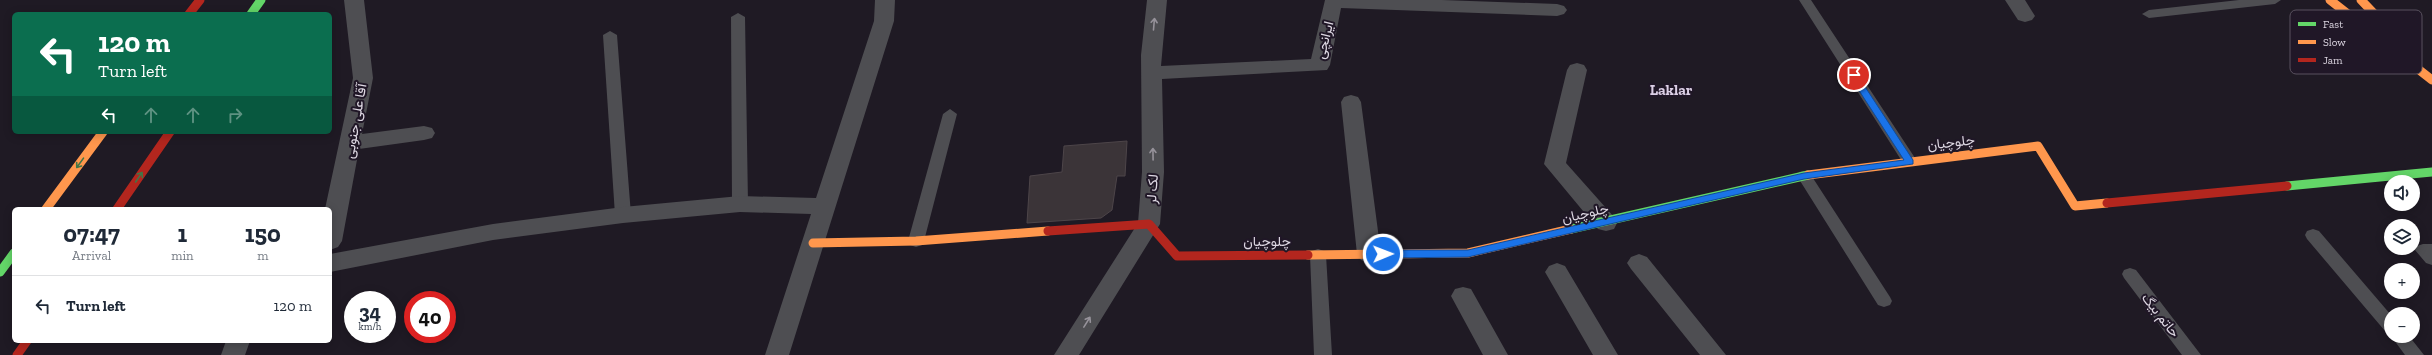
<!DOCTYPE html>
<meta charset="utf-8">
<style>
:root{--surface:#fff;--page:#f2f2f3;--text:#1f2937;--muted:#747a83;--line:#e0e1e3}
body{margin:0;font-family:"Zilla Slab",Vazirmatn,serif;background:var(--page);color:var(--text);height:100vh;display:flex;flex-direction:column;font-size:15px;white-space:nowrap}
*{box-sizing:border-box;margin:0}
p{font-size:13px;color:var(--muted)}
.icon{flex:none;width:22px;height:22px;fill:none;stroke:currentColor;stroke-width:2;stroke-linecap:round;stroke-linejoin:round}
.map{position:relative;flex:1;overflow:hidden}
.panel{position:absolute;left:12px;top:207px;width:320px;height:136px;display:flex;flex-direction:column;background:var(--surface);border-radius:6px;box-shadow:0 2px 10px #0003}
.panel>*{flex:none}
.top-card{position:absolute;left:12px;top:12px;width:320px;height:122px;border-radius:6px;box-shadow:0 2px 10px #0003;background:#0b6e4f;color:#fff;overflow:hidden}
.tools{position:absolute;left:2384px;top:175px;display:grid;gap:8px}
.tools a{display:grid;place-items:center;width:36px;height:36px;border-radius:50%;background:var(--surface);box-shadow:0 2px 10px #0003;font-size:20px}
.speed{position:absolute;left:344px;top:291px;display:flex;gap:8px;font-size:20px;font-weight:700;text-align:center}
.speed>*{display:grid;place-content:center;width:52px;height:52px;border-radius:50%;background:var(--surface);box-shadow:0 2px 10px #0003;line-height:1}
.speed small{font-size:10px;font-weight:400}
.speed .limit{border:6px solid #d22;background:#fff;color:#111}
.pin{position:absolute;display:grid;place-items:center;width:34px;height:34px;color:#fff;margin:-17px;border:2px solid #fff;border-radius:50%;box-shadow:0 1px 4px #0007}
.me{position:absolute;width:44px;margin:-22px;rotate:89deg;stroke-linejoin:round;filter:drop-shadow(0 0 3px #0008)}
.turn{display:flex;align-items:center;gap:14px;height:84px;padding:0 20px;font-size:18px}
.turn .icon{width:52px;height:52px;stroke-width:2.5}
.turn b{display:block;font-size:28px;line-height:34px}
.lanes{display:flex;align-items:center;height:38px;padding:0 20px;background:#0003;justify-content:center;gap:20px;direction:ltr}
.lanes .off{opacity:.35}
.eta{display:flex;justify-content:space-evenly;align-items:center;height:68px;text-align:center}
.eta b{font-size:24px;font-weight:700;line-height:28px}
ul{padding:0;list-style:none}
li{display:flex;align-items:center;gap:12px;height:60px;padding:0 20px;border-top:1px solid var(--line)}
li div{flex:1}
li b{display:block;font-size:15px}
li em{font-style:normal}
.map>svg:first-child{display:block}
.building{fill:#3b3438;stroke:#4d4549}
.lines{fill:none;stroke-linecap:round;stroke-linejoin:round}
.lane{fill:#4e4e52;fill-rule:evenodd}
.street{fill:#4e4e52;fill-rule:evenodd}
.fast{stroke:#63d668;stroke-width:9}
.slow{stroke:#ff974d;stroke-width:9}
.jam{stroke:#b3261e;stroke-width:9}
.oneway{stroke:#96929a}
.oneway2{stroke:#427648}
.route{fill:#1a73e8;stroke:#114b97}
.labels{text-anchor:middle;stroke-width:4;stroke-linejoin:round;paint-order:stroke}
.street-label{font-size:14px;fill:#ddd7e2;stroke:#201727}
.neighbourhood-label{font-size:15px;font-weight:bold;fill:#dcd0e6;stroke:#201727}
.key{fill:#201727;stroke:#59515f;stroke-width:1}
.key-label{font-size:11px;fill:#ddd7e2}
</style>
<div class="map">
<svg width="2432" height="355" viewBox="0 0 2432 355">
<rect width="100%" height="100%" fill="#1f1a24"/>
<path class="building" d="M1127,141L1125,176H1117L1112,210L1101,218L1027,223L1030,176L1062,172L1064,146Z"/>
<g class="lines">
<path class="lane" d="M1799,0H1811L1915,158L1917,162L1915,166H1905Z
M2239,0H2281L2275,4L2149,18L2142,14L2149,10Z
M738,13L745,17L748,204L745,208H735L732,204L731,17Z
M610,31L617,35L631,215L628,219H618L615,215L603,35Z
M950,109L957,114L924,241L922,245L916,247L910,245L908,241L943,114Z
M1804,171L1809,172L1890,297L1892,301L1890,305L1884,307L1878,305L1797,176L1799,172Z
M2313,229L2319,231L2391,315V333L2385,331L2307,239L2305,235L2307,231Z
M2423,244H2432V265L2426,263L2415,250L2417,246Z
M1318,249L1324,251L1326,255L1332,355H1314L1310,255L1312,251Z
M2130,268L2136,270L2201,355H2182L2124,278L2122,274L2124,270Z
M2391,336H2409L2424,355H2405Z"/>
<path class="street" d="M344,0H364L373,78L362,134L424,126L432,128L435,133L432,138L424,140L359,149L342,241L338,247L330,250V209H325L353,78Z
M875,0H895L894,21L789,355H765L811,214L740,212L623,223L493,240L330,272V254L493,224L623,207L740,196L816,198L874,21Z
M1147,0H1167L1161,66L1311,59L1325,0H1442L1557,4L1564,6L1567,10L1564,14L1557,16L1341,8L1330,65L1327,70L1162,79L1164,172L1160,224L1079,355H1054L1138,223L1142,172L1141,55Z
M2005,0H2025L2035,16L2032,20L2025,22L2018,20Z
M1577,63L1584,65L1587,70L1566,163L1614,217L1617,223L1614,229L1606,231L1598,229L1544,164L1567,70L1570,65Z
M1351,95L1358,97L1361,102L1381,254L1377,260L1369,263L1361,260L1357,254L1341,102L1344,97Z
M1639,254L1647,257L1726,355H1700L1631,269L1627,263L1631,257Z
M1557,263L1565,266L1618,355H1593L1545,272L1549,266Z
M1463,287L1471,289L1508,355H1483L1451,296L1455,289Z
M226,341H250L245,355H221Z"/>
<path class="fast" d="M251,14L261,0
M2287,186L2432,172
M1571,229L1808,175
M0,272L14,253"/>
<path class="slow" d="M2330,0L2432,80
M2361,0L2405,46
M1808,175L2038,146L2075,206L2107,203
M46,209L103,132
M813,243L916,241L1048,231
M1308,255L1468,253L1571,229"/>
<path class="jam" d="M189,14L200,0
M2107,203L2287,186
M117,209L170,132
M1048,231L1149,224L1177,256L1308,255
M17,355L27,341"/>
</g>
<defs><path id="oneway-shaft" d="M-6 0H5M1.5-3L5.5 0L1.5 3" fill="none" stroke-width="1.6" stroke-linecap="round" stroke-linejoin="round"/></defs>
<g class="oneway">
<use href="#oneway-shaft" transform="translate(1154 24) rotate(-85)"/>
<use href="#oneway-shaft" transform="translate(1153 154) rotate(-91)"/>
<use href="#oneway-shaft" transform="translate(1087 322) rotate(-58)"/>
</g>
<g class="oneway2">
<use href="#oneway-shaft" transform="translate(80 163) rotate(126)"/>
<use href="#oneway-shaft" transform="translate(139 177) rotate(-56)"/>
</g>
<path class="route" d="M1854,72L1856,73L1913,160V164L1804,179L1468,257L1383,258L1378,254L1383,250H1468L1804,173L1904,160L1849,75Z"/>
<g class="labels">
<g class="street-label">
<text transform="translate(1324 40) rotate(-76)" y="5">ایرانچی</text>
<text transform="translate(355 121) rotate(-80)" y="5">آقا علی جنوبی</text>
<text transform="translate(1951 142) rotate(-7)" y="5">چلوچیان</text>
<text transform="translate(1152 189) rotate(-86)" y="5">لک لر</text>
<text transform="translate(1585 213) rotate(-13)" y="5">چلوچیان</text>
<text x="1267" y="246">چلوچیان</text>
<text transform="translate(2161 315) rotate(52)" y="5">حاتم بیگ</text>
</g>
<g class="neighbourhood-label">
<text x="1671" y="95">Laklar</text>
</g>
</g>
<rect x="2290" y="10" width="132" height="64" rx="6" class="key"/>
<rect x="2298" y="22" width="18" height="4" fill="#63d668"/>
<rect x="2298" y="40" width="18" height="4" fill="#ff974d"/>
<rect x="2298" y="58" width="18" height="4" fill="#b3261e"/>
<g class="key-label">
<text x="2323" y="28">Fast</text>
<text x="2323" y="46">Slow</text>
<text x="2323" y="64">Jam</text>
</g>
</svg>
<div class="tools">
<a><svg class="icon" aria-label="sound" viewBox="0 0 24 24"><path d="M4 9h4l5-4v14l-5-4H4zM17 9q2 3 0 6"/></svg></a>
<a><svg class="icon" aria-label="layers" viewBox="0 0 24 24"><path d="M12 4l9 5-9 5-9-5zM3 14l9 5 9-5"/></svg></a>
<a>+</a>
<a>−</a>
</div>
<div class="speed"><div>34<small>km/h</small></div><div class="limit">40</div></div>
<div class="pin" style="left:1854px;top:75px;background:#d93025"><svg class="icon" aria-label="arrive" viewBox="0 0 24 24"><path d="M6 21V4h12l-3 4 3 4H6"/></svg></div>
<svg class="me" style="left:1383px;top:254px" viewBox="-20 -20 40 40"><circle r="17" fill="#1a73e8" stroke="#fff" stroke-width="3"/><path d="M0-11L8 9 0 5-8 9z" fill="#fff"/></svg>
<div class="top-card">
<div class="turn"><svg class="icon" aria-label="left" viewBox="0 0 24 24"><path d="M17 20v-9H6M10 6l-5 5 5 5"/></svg><div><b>120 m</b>Turn left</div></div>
<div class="lanes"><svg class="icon" aria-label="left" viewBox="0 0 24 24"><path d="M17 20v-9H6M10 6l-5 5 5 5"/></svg><svg class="icon off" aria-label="ahead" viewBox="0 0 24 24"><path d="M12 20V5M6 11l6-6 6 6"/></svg><svg class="icon off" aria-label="ahead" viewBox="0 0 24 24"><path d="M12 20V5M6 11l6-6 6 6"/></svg><svg class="icon off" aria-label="right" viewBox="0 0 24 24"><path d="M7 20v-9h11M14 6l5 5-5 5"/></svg></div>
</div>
<section class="panel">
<div class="eta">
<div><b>07:47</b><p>Arrival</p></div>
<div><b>1</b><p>min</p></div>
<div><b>150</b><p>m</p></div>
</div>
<ul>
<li><svg class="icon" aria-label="left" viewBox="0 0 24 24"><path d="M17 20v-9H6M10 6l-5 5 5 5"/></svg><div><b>Turn left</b></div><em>120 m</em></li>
</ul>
</section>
</div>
